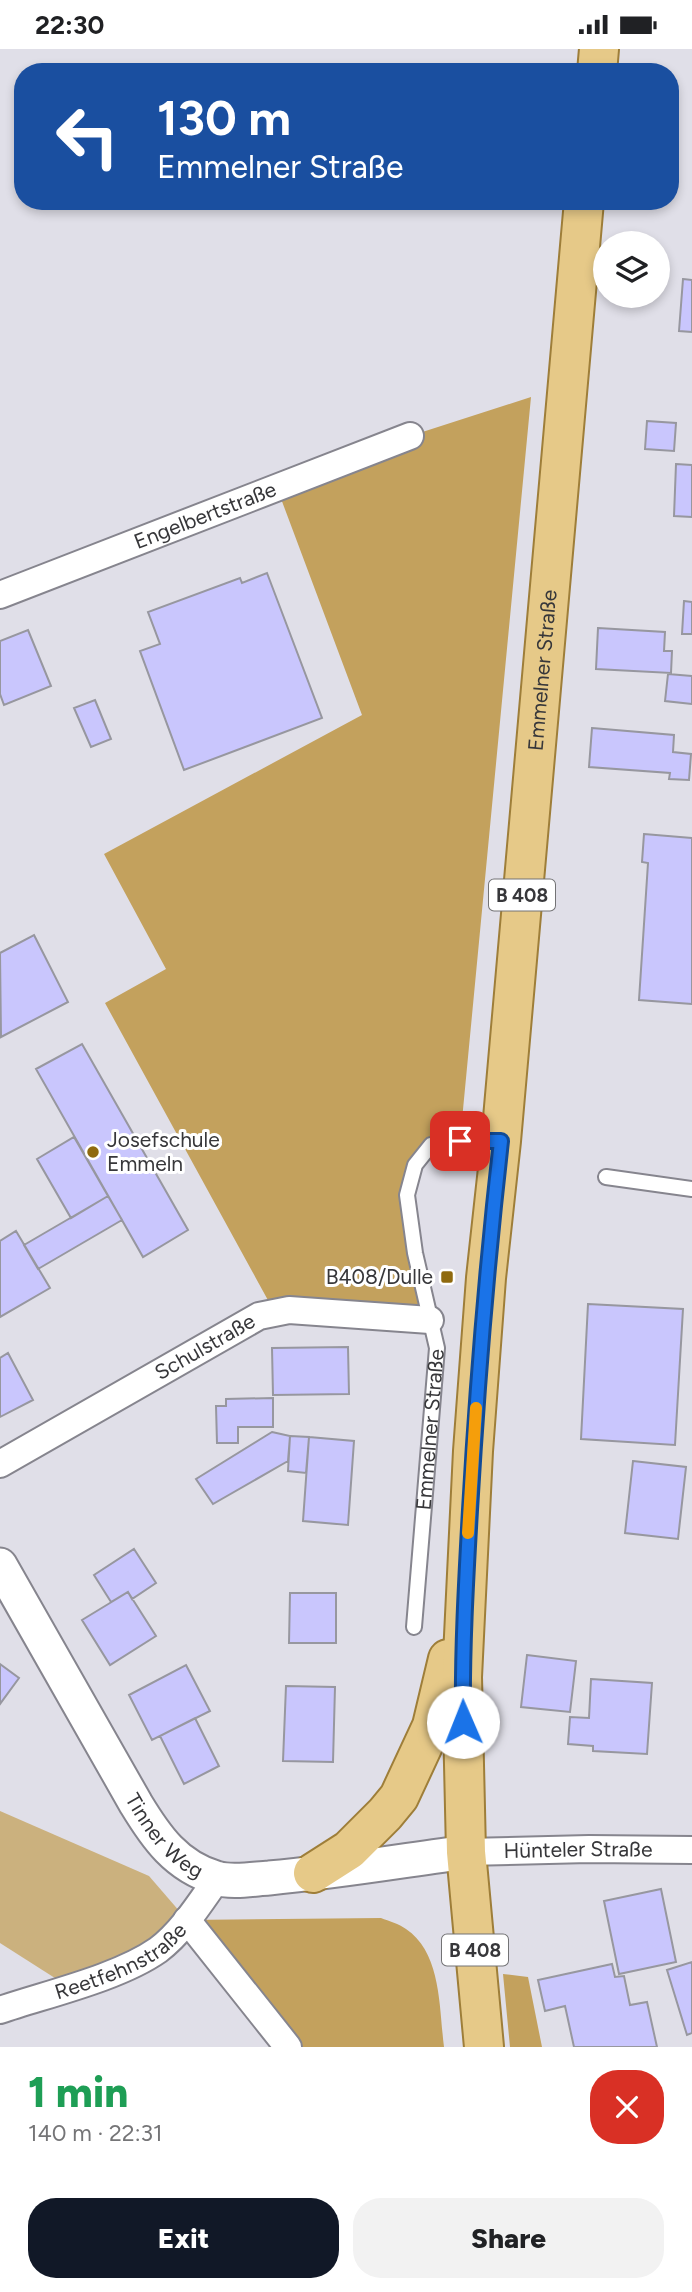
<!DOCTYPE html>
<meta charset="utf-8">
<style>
:root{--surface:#fff;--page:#f2f2f2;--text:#202124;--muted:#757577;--accent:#111827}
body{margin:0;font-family:Figtree,sans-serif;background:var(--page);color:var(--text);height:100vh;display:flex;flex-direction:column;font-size:26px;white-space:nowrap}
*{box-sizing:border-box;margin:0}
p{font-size:23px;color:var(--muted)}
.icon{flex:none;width:38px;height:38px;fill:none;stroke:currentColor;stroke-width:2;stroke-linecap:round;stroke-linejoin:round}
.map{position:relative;height:1998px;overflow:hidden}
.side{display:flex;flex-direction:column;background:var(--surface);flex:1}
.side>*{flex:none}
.hud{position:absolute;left:14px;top:14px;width:665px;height:147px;border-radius:28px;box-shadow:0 4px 10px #0003;background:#1a4fa0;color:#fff;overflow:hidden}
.fabs{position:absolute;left:593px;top:182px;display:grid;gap:14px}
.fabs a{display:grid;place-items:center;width:77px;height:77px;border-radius:50%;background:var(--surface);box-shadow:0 4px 10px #0003;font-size:35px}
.pin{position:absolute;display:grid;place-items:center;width:60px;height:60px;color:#fff;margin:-30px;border-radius:14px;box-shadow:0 4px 10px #0006}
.me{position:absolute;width:77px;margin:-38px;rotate:359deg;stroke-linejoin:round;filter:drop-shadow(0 0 5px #0008)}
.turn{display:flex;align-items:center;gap:24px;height:147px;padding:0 28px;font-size:32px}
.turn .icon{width:91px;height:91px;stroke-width:2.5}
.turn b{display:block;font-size:49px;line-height:60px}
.round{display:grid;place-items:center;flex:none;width:74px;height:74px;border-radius:28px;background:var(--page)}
.head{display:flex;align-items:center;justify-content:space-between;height:119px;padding:0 28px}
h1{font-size:42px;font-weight:800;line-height:52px;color:#1e9e55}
.primary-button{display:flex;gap:14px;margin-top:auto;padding:14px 28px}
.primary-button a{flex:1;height:80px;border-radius:28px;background:var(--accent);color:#fff;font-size:28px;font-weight:800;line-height:80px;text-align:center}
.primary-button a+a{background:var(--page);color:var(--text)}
.status{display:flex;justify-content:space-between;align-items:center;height:49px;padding:0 35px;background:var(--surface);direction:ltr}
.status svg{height:19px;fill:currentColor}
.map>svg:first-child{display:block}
.green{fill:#cbb17e}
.forest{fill:#c3a15d}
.building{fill:#c9c6fd;stroke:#97979f;stroke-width:2}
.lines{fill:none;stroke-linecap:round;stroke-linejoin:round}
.service-casing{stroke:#86858e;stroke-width:18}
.minor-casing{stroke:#86858e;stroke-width:30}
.tertiary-casing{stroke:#86858e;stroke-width:37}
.primary-casing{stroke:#9e7e39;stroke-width:42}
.service{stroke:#fff;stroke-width:14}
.minor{stroke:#fff;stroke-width:26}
.tertiary{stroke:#fff;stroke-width:33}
.primary{stroke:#e6c988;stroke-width:38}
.route-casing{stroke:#114b97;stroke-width:18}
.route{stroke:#1a73e8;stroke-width:12}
.slow{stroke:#f59e0b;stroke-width:12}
.poi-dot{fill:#8f6a0f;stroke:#fff;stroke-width:2.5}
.labels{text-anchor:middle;stroke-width:6;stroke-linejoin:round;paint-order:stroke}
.shield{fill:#fff;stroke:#737375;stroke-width:2}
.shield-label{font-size:19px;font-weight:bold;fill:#37373a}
.street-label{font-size:21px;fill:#37373a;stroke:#fff}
.poi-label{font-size:21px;fill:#37373a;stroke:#fff;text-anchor:start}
</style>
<div class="status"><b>22:30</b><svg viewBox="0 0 49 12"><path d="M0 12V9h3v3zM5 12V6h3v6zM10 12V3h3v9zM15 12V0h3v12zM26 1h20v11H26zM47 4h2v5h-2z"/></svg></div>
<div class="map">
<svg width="692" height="1998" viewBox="0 0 692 1998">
<rect width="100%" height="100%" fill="#e0dfe8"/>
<path class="green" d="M0,1762L149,1827L187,1871L69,1938L0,1894Z"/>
<path class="forest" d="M531,348L460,1092L431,1097L407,1146L430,1271L275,1264L105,954L166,920L104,805L362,666L277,439L410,387Z
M381,1869C389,1872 399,1875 406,1880C442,1904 439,1960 444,1998H288L187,1871Z
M503,1925L528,1928L542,1998H510Z"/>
<path class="building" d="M683,230L692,231V283L679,282Z
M647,372L676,374L674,402L645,400Z
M676,415L692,416V468L674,467Z
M267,524L322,669L184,721L140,602L160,595L148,563L240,529L242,534Z
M684,552L692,553V585H682Z
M598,579L665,583L664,602H672L671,624L596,620Z
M28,581L51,637L4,656L0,645V592Z
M668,625L692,627V655L665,652Z
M95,651L111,690L91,698L74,659Z
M592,679L674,686L673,703L691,705L689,731L669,730L670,724L589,718Z
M644,785L692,789V955L639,951L648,814L642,813Z
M34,886L68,953L1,988L0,904Z
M82,995L188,1181L143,1208L36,1020Z
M74,1088L108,1147L71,1169L37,1110Z
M108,1147L122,1171L38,1220L24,1196Z
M16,1182L50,1239L0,1268V1192Z
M588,1255L683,1260L675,1396L581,1390Z
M348,1298L349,1345L273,1346L272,1299Z
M8,1304L33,1351L0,1368V1309Z
M273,1349V1378H238V1394H217L216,1357H226V1350Z
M272,1383L290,1387L288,1412L213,1455L196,1430Z
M290,1387L309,1388L306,1424L288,1422Z
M309,1388L354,1392L348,1476L303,1472Z
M633,1412L686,1418L678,1490L625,1484Z
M134,1500L156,1534L132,1550L128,1543L111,1553L94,1526Z
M128,1543L156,1587L110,1616L82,1571Z
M290,1544H336V1594H289Z
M527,1606L576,1612L570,1663L521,1658Z
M0,1615L19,1629L0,1655Z
M186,1616L210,1662L152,1691L129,1646Z
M591,1630L652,1634L647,1705L593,1702V1697L568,1695L570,1668L589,1669Z
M286,1637L335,1638L333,1713L283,1712Z
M195,1669L219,1717L184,1735L160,1687Z
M661,1840L676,1913L619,1925L604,1852Z
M692,1913V1984L687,1986L667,1921Z
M612,1915L615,1928L624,1927L630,1956L647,1953L657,1998H574L565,1957L545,1962L538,1931Z"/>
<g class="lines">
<defs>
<g id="service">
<path d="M606,1128L692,1140"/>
<path id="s1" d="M414,1578L437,1299L415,1204L407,1146L415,1116L431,1096L460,1092H500"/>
</g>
<g id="minor">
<path id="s2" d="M0,546L410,387"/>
<path id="s3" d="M0,1415L259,1267L289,1261L430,1271"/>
<path id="s4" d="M466,1803L589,1800L692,1801"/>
<path d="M187,1871L288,1998"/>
<path id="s5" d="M0,1961C47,1945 118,1929 158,1901C182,1883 200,1854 217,1830"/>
</g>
<g id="tertiary">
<path id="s6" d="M0,1516L136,1755C156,1788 176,1817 216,1829C231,1834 253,1830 269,1829C335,1823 400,1812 466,1803"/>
</g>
<g id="primary">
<path d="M597,23L599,0"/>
<path d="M313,1824L349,1801L385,1765L399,1748L432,1677L448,1610"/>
<path id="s7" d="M484,1998L466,1803L462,1628L473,1402L486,1229L501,1092L584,152"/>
</g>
</defs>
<use href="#service" class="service-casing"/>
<use href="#minor" class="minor-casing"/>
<use href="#tertiary" class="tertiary-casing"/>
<use href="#primary" class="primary-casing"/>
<use href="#service" class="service"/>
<use href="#minor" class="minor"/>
<use href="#tertiary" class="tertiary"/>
<use href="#primary" class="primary"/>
</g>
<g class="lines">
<defs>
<path id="route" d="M460,1092H501C487,1215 477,1338 470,1461C466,1532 462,1602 463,1673"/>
</defs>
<use href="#route" class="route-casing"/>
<use href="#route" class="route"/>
<path class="slow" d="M468,1484L476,1359"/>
</g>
<g class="poi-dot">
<circle cx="93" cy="1103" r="7"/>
<rect x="440" y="1221" width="14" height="14" rx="3.5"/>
</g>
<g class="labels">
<g class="shield">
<rect x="489" y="830.5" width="66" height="31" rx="5"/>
<rect x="442" y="1885.5" width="66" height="31" rx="5"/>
</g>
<g class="shield-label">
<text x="522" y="853">B 408</text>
<text x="475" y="1908">B 408</text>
</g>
<g class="street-label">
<text dy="7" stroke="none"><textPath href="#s2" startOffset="220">Engelbertstraße</textPath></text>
<text dy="7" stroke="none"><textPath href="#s7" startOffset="1381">Emmelner Straße</textPath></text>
<text dy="7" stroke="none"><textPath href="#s3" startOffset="236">Schulstraße</textPath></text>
<text dy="7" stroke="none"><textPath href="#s1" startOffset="198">Emmelner Straße</textPath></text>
<text dy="7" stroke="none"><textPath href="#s6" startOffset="318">Tinner Weg</textPath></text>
<text dy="7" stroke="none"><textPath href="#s4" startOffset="112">Hünteler Straße</textPath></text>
<text dy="7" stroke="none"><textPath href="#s5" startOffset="131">Reetfehnstraße</textPath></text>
</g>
<g class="poi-label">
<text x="107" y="1098">Josefschule<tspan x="107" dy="24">Emmeln</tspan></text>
<text x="433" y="1235" text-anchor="end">B408/Dulle</text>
</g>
</g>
</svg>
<div class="fabs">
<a><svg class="icon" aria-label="layers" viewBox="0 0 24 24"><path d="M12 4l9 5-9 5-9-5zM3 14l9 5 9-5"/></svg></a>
</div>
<div class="pin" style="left:460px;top:1092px;background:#d93025"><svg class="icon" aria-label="arrive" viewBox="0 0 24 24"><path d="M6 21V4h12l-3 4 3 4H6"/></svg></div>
<svg class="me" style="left:463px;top:1673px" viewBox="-20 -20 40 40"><circle r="19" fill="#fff"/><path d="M0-13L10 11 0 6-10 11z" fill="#1a73e8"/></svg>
<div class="hud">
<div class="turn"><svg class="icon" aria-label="left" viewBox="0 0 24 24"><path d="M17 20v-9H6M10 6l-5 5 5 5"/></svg><div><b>130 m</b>Emmelner Straße</div></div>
</div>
</div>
<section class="side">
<div class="head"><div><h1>1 min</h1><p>140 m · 22:31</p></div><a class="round" style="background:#d93025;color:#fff"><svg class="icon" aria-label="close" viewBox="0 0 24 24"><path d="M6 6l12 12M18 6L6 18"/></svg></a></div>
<div class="primary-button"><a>Exit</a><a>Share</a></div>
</section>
